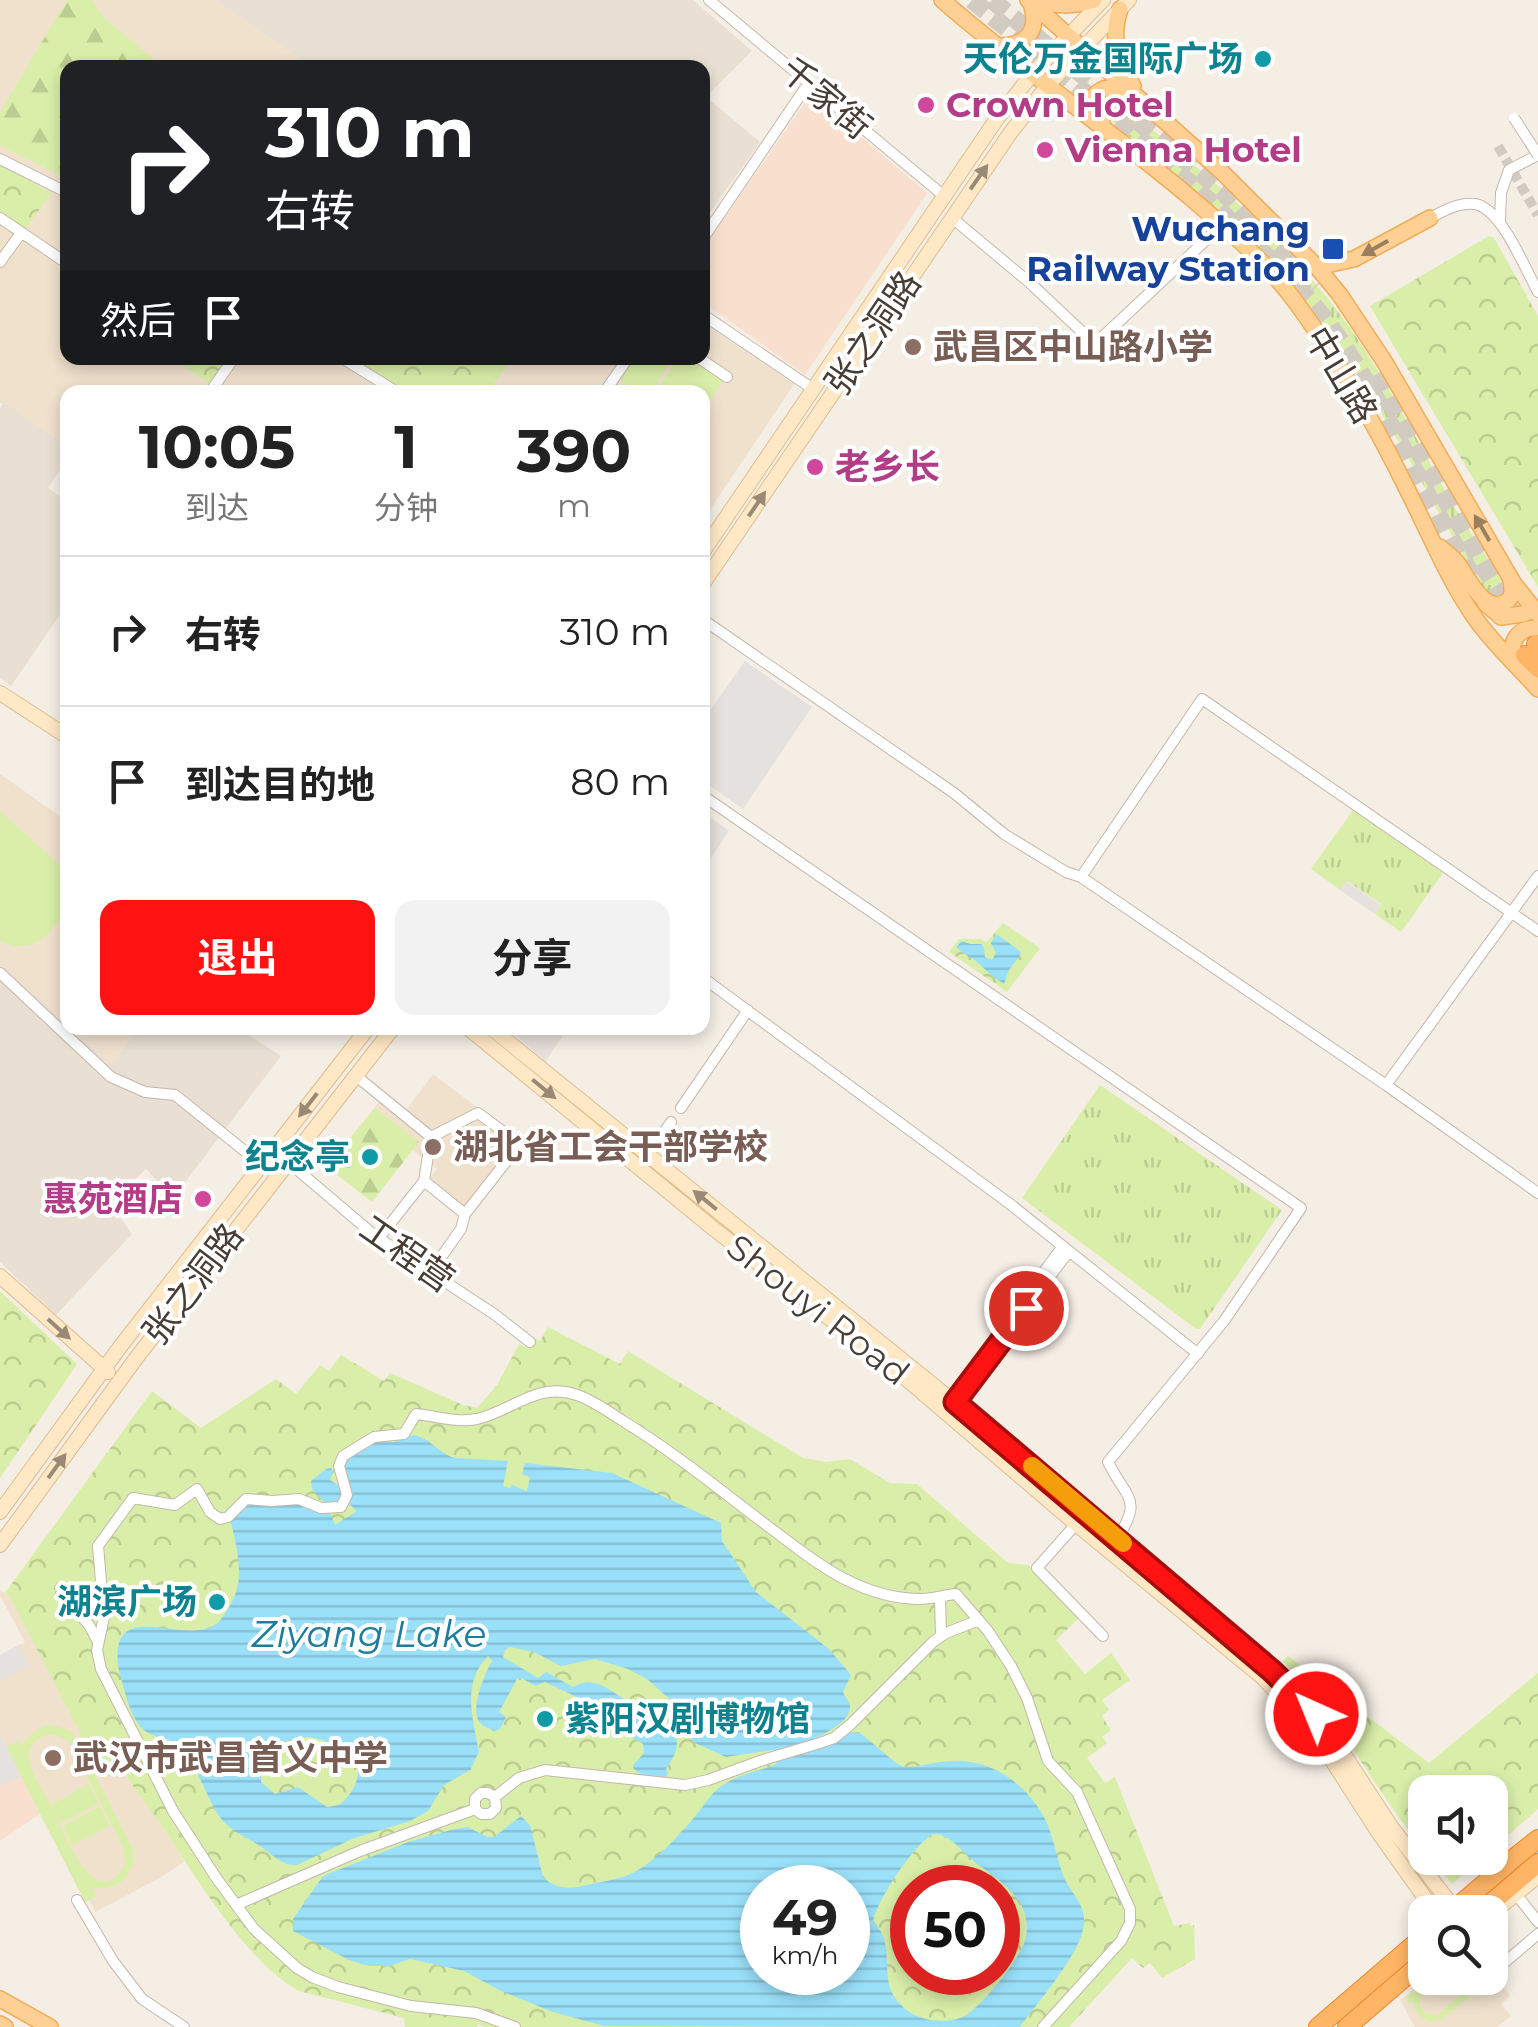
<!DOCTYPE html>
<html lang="zh">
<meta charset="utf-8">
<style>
:root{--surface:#fff;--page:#f2f2f2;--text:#222;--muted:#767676;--line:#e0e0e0;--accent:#ff1212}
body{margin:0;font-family:Montserrat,"Noto Sans SC",sans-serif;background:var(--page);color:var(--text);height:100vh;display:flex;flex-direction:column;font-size:38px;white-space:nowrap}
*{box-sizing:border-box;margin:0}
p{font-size:32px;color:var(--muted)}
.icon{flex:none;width:55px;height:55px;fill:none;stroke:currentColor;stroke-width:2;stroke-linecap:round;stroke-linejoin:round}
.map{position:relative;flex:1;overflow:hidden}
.side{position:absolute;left:60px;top:385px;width:650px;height:650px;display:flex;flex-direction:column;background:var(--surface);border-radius:20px;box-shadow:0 5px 15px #0003}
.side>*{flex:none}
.hud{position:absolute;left:60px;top:60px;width:650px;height:305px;border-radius:20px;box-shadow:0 5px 15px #0003;background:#202124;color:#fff;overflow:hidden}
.fabs{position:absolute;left:1408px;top:1775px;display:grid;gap:20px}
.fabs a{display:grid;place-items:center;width:100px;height:100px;border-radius:20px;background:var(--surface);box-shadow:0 5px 15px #0003;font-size:50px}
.speed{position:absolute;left:740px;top:1865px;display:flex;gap:20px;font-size:50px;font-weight:700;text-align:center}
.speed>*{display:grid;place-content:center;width:130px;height:130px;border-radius:50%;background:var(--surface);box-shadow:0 5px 15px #0003;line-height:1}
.speed small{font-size:25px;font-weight:400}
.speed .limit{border:15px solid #d22;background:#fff;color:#111}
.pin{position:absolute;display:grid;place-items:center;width:85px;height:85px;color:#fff;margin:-42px;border:5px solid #fff;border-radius:50%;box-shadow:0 2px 10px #0007}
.me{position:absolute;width:110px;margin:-55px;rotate:316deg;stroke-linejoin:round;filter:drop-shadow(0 0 8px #0008)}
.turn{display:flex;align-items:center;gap:35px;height:210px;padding:0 40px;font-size:45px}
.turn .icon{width:130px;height:130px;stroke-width:2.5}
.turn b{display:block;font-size:70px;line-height:85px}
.then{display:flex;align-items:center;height:95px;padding:0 40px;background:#0003;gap:20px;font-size:38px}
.eta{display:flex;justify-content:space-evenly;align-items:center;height:170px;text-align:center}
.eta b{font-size:60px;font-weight:700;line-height:70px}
.button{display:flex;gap:20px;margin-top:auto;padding:20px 40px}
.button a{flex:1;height:115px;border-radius:20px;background:var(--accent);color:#fff;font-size:40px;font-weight:700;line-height:115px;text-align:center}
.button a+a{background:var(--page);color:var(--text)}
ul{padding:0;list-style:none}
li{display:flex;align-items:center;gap:30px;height:150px;padding:0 40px;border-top:2px solid var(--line)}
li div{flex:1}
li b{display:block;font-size:38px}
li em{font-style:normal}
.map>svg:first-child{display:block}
.residential{fill:#e9dfd3}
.commercial{fill:#f9e0ce}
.industrial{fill:#e7dfda}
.education{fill:#f0e1cd}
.grass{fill:url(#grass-tufts)}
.forest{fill:url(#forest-firs)}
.park{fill:url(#park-crowns);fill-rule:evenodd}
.pitch{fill:#d9eea9;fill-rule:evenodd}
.parking{fill:#e5e1de}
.water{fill:url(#water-rules);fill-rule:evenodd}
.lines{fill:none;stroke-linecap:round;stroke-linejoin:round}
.street-tunnel{stroke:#d2cbc2;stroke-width:10;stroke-dasharray:10 5;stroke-linecap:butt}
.highway-tunnel{stroke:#d2cbc2;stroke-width:18;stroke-dasharray:18 9;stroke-linecap:butt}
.street-casing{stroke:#c4b7aa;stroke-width:12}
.secondary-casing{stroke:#ddbe91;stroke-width:16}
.primary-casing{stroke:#f2ac56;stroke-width:18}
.highway-casing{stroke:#f08624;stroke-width:20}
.street{stroke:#fff;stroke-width:10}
.secondary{stroke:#ffe8c5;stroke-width:14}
.primary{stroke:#ffd094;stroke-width:15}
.highway{stroke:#ffb566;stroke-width:18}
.street-bridge-casing{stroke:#c4b7aa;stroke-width:12;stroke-linecap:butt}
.highway-bridge-casing{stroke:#f08624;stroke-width:20;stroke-linecap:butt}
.street-bridge{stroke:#fff;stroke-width:10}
.highway-bridge{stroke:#ffb566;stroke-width:18}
.oneway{fill:#9a8a75}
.oneway2{fill:#9a7f5f}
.route-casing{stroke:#a60c0c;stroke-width:25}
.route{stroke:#ff1212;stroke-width:18}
.slow{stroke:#f59e0b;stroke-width:18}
.culture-dot{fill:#0f9aa8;stroke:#fff;stroke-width:4}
.hotel-dot{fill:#d1479c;stroke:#fff;stroke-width:4}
.transit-dot{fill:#1a4fb4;stroke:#fff;stroke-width:4}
.education-dot{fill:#8d6e63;stroke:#fff;stroke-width:4}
.labels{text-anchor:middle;stroke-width:8;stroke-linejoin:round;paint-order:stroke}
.culture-label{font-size:35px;font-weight:bold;fill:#0d838f;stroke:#fff;text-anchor:end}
.street-label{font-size:35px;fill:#483d34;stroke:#fff}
.hotel-label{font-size:35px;font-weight:bold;fill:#b23c85;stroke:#fff;text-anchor:start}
.transit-label{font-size:35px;font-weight:bold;fill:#164399;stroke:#fff;text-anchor:end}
.education-label{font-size:35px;font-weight:bold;fill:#785e54;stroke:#fff;text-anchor:start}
.water-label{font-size:38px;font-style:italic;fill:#1d7b9e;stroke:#fff}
</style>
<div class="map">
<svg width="1538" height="2027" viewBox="0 0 1538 2027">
<defs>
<pattern id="grass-tufts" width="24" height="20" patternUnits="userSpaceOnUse" patternTransform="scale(2.5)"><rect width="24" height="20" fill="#d9eea9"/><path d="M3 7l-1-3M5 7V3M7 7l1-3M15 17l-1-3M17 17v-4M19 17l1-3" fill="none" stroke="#bccd92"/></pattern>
<pattern id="forest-firs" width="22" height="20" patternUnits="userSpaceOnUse" patternTransform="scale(2.5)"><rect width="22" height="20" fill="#d9eea9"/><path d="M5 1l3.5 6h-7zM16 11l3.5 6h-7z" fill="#bccd92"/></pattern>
<pattern id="park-crowns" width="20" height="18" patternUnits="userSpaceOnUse" patternTransform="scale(2.5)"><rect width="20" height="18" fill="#d9eea9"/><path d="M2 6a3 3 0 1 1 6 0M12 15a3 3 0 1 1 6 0" fill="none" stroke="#bccd92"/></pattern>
<pattern id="water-rules" width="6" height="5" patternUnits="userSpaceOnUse" patternTransform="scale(2.5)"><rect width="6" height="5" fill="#9ae0f9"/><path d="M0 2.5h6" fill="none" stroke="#86c1d6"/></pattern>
</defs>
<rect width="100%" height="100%" fill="#f5eee5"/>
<path class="residential" d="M215,0H693L752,51L706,97L760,142L703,222L702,68L312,67Z
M4,402L67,446V459L48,488L67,502L68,603L11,686L0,678V408Z
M0,962L67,1024L68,1028H71L111,1064L138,1028H238L281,1056L173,1198L146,1169L110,1203L132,1234L56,1315L0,1262Z"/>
<path class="commercial" d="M811,94L927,193L805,375L703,302L702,250Z
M0,1734L40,1814L0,1841Z"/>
<path class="industrial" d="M508,1028H568L545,1062Z"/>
<path class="education" d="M0,0H215L312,67L68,68V358H702L703,323L794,384L703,520L702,392H68L67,446L4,403H0Z
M0,774L67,821V1024L0,963Z
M71,1028H138L111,1064Z
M433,1074L526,1144L470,1215L427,1182L437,1169L413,1151L327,1167L386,1093L407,1109Z
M0,1590L10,1597L124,1773L176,1846L184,1862L160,1878L95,1912L89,1900L85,1902L0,1734V1655L25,1642L0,1596Z
M1490,1964L1510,1996L1501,2004L1511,2016L1497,2027H1415L1400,2000L1427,1978H1490Z"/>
<path class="grass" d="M1110,94C1192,163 1277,230 1342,317C1384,374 1416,439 1451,501C1469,532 1491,561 1508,592L1507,595L1494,600L1480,585L1402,447L1327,327L1298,292L1254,245L1099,110L1098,97Z
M1353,810L1443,873L1401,932L1375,914L1381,904L1347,881L1340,890L1311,869Z
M1100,1085L1282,1210L1200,1329H1196L1022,1198Z"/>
<path class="forest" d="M67,0H92L102,16L163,67L68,68L67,179L0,145V112Z
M375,1108L419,1142L372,1202L327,1167Z"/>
<path class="park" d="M0,164L51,193L24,231L0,214Z
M1489,236L1494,238L1538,316V587L1370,306Z
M173,358H230L211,385Z
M349,358H512L488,392H404Z
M1003,923L1040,948L1007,992L949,952L959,939H981L987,942Z
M0,1291L77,1364L0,1478Z
M548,1327L620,1364L628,1351L803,1458L826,1462L850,1459L890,1483L917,1484L1008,1563L1028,1565L1078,1619L1056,1640L1085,1674L1111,1653L1130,1680L1102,1700L1109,1710L1102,1716L1111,1730L1102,1737L1107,1743L1087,1758L1105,1783L1115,1777L1174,1926L1190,1923V1926L1194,1925L1195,1959L1162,1978L1150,1963L1143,1968L1132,1958L1069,2027H485L478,2024L477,2027H405L404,2018L299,1991C252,1966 202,1888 174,1844C158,1820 140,1797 124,1773L99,1769L10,1597L5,1593L152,1391L201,1428L276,1379L296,1394L320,1365L329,1371L341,1355L384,1381L390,1373L463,1405L477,1408L497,1385L519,1344L528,1348L534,1338L540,1341ZM762,1888H848V1972H762ZM912,1888H998V1972H912Z
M1288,1656L1429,1763L1538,1673V1809L1490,1851V1792H1425V1850L1399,1818L1323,1705L1311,1690L1283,1662Z
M1431,1858H1482L1452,1884Z"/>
<path class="pitch" d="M633,358H674L651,392H638L618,379Z
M679,358H689L723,381L703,411L702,392H655Z
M0,811L57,863L68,878L67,908L65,914L45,937L30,945L15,946L0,941Z
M53,1725L69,1730L75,1736L134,1851C135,1876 119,1891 93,1888L96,1896L85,1902L6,1747L18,1741L22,1747C29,1733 38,1727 53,1725ZM53,1734L69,1741L123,1847L125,1864C97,1917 66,1837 56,1816L61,1823L99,1804L89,1784L51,1805C37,1782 9,1741 53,1734Z
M100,1806L110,1826L72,1845L63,1826Z
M1432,1978H1441L1422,1993L1419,2004L1425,2013L1437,2015L1476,1983L1480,1978H1487L1486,1982L1443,2019L1431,2022L1420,2017L1413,2002L1409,2004L1405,1998Z"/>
<path class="parking" d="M745,661L812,707L743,809L703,781L702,722Z
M703,812L729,831L703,870Z
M1346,881L1381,905L1375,914L1340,890Z
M19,1645L29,1666L0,1681V1655Z
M0,1734L21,1777L0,1786Z"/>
<path class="water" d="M998,935L1021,952L1019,957L1009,970L1004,984C992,977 986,970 977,962C970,956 962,953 956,947L962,941L970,944H981L984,948L985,957L992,960L996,953L991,943L995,936Z
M413,1435C433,1439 437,1453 455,1458L508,1461L503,1486L510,1488L512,1485L527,1491L530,1477L522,1474L525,1463L612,1473L721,1523L722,1541L756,1592L829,1649L851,1675L843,1692C845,1697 850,1702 850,1707C851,1724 816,1737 804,1744L806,1751L830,1745L850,1733L859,1732L896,1763L904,1767C922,1767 939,1760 957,1761C997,1761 1030,1788 1047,1823C1054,1840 1057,1858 1063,1875C1071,1895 1089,1906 1083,1930C1076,1959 1038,2002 1020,2027L604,2026L550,2011L501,1991L464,1971L410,1959L389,1966H369L349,1960L293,1931V1919L323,1876L408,1842L451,1830L467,1827L488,1837H494L521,1816L530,1825L543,1877C556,1890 571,1889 587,1885C600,1882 613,1880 626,1876C650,1867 675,1840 692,1820C702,1809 710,1793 723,1785C738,1775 758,1771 775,1765L779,1759L777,1752L773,1750L726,1757L693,1742L673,1702L647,1679L628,1669L595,1659L561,1666L534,1652L510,1647L505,1650L503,1657L538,1678L546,1672L573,1687C595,1674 611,1692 631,1703L628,1711L651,1723L655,1717C681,1731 683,1745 666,1769L668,1774L665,1778C653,1780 642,1777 633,1768L634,1764L644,1753V1744L609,1725L583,1700L545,1682L536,1686L521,1678L517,1679L499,1712L506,1717L500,1729L494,1731C491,1729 482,1726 480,1723C469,1710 485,1673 492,1661L488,1656C461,1683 473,1719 479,1752L470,1770L444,1785L428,1811L410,1821L352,1839L297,1865C282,1866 274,1856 263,1848C248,1837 230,1832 219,1816C206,1797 196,1762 180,1747C169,1736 149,1739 139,1725C128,1710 123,1685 118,1666C110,1597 180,1644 213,1626C219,1623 224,1615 228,1609C235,1598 239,1586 239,1572C239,1554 234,1536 230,1518L247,1502L271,1506L296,1503L327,1512L331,1515L335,1525L357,1511L349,1504L353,1495L344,1463L352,1452L374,1440L394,1442ZM307,1737C330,1739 344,1750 358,1768C359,1782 350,1797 339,1805L327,1807L298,1787L275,1794L261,1782C260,1748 277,1741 307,1737ZM933,1834C950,1833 963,1853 976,1863C993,1876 1015,1889 1024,1911C1027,1920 1028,1931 1025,1941C1021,1957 979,2010 963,2017C943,2025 915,2021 900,2004C881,1984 891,1963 884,1939C882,1932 877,1926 873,1920C879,1898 914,1844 933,1834ZM762,1888H848V1972H762Z
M331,1468L333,1472L330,1480L340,1486L342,1493L337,1503L326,1504L312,1489L311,1481L326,1469Z"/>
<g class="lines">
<path class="street-tunnel" d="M1498,146L1538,215"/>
<path class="highway-tunnel" d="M972,0C1066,77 1162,153 1248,238C1279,268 1310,297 1335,333C1388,409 1425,497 1473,577
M992,0L1222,191L1315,288
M1375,375L1485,569L1513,612"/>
<defs>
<path id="street" d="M709,0L944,196
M0,159L68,193
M951,217L1030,283L1095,344L1222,225
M0,218L68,264
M1430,218C1443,211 1459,202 1475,204C1502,209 1525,269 1538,292
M1500,221L1501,193L1509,170L1538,155
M702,240L808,84
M0,262L21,233
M702,314L813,389
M168,358H171
M342,358L397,392
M699,358L727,377
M608,387L628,358
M210,392L234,358
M702,619L954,793L1004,834L1066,872L1081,877L1386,1085L1538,876
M702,795L1301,1208L1224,1321L1108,1462C1128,1502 1144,1498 1114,1544
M1081,877L1202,699L1538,931
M0,973L111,1077L145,1092L175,1095L262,1165
M702,977L1010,1204L1198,1354
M355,1075L431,1137L478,1113L520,1144L465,1214L461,1229L430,1273
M1386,1085L1538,1193
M681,1108L748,1010
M649,1154L671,1122
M287,1161L374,1235L494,1314L530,1342
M424,1181L465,1214
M379,1238L424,1181L431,1137
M947,1402L1063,1246
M951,1408L1069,1251
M1076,1524L1037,1568L1103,1636
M61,1594L89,1625L98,1642
M940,1597L941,1636
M495,1797L519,1778L545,1770L685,1785L708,1780L763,1760L820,1743L834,1738L850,1725L934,1641L946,1633L979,1620
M1516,1894L1538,1922
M77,1900L113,1961L142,1999L184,2027
M236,1905L360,1851L475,1809L481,1814H490L496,1808L495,1797L488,1793H481L475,1799V1809
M1491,1974L1538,1934
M515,2027L476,2013L411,2006L338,1987L312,1977L297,1968L254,1929L217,1879L173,1811L101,1669L97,1650L104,1617L98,1546L133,1498L175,1505L197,1489L210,1512L220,1519L228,1517L246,1499L272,1501L299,1499L321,1508L341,1507L347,1495L339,1466L343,1456L374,1437L404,1434L416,1414C436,1416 457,1423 477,1419C512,1411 538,1381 577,1395C594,1401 609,1412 623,1421C677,1454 726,1495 777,1533C820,1566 862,1598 919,1599C932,1599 944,1595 956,1594L988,1631L1011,1666L1027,1698L1048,1761L1077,1792L1130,1909V1923L1121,1941L1043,2027"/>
<path id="secondary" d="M702,553L996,120L1033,73L1103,0
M702,585L1011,132L1048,85L1129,0
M0,693L68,737
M468,1028L714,1229L897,1371L1076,1524L1262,1677L1313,1731L1378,1832L1435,1912
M491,1028L964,1410L1287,1683L1328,1730L1392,1828L1457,1912
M0,1276L108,1372
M0,1512L120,1347L368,1028
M0,1545L137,1357L393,1028
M1490,1915L1538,1876"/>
<path id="primary" d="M942,0C1020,68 1106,127 1185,193C1225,227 1267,262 1298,305C1339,362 1375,424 1406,487C1428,530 1446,575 1473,615C1491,642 1516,664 1538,689
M1028,0L1222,172L1317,267L1340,295L1384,361L1514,584L1538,614
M1035,0C1056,6 1073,7 1094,0
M1120,9C1110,40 1118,58 1133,86
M998,46C1027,46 1040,31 1031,3
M1102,122L1093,109L1094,96C1103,85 1114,87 1128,91
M1317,267L1354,259L1430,218
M1440,547C1446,553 1454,558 1458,564C1467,576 1484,615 1506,602C1514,597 1512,588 1511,580
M1485,603L1501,617L1523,614L1534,610
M1517,665C1507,646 1515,627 1538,628
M0,1999L50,2027
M0,2024L5,2027"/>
<path id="highway" d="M1536,644L1538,646
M1525,655L1538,668
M1519,1854L1538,1839
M1480,1912L1538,1863
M1318,2027L1425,1935
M1347,2027L1425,1960"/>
</defs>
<use href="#street" class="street-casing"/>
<use href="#secondary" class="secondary-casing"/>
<use href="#primary" class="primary-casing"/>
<use href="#highway" class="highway-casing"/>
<use href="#street" class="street"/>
<use href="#secondary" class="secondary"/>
<use href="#primary" class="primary"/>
<use href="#highway" class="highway"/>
<defs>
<path id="street-bridge" d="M1514,118L1538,155"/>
<path id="highway-bridge" d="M1451,1912L1519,1854"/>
</defs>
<use href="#street-bridge" class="street-bridge-casing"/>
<use href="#highway-bridge" class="highway-bridge-casing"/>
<use href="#street-bridge" class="street-bridge"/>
<use href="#highway-bridge" class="highway-bridge"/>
</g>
<defs><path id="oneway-solid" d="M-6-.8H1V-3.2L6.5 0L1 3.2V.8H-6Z" transform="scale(2.5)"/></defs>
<g class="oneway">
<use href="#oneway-solid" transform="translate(979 177) rotate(-55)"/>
<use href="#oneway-solid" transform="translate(757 504) rotate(-56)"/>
<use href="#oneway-solid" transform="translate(544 1089) rotate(39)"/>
<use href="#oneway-solid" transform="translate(308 1105) rotate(128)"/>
<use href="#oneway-solid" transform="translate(705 1200) rotate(-141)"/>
<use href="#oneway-solid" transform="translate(59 1329) rotate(42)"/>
<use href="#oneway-solid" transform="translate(57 1466) rotate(-54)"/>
</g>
<g class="oneway2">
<use href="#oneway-solid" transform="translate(1375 248) rotate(151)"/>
<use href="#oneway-solid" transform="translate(1482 528) rotate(-120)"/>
</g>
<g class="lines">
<defs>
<path id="route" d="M1026,1308L955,1402L1272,1671L1316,1714"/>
</defs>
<use href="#route" class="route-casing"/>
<use href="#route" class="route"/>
<path class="slow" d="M1032,1466L1123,1543"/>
</g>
<g class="culture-dot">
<circle cx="1263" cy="59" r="10"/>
<circle cx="370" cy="1157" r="10"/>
<circle cx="217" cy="1602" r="10"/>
<circle cx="545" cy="1719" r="10"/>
</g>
<g class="hotel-dot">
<circle cx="926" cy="105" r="10"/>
<circle cx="1045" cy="150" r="10"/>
<circle cx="815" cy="467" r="10"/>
<circle cx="203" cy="1199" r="10"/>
</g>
<rect class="transit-dot" x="1321" y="237" width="24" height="24" rx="5"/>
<g class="education-dot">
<circle cx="913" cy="347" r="10"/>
<circle cx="433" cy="1147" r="10"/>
<circle cx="53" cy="1758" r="10"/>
</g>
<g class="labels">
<g class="culture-label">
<text x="1243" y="71">天伦万金国际广场</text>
<text x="350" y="1169">纪念亭</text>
<text x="197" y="1614">湖滨广场</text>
<text x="565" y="1731" text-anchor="start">紫阳汉剧博物馆</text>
</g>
<g class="street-label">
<text transform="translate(826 98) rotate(40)" y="12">千家街</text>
<text transform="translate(873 333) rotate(-56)" y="12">张之洞路</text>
<text transform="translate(1341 375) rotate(59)" y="12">中山路</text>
<text transform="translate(407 1254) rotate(35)" y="12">工程营</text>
<text transform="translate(193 1284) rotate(-53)" y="12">张之洞路</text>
<text transform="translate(818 1310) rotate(38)" y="12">Shouyi Road</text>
</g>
<g class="hotel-label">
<text x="946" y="117">Crown Hotel</text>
<text x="1065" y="162">Vienna Hotel</text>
<text x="835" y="479">老乡长</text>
<text x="183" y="1211" text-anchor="end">惠苑酒店</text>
</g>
<g class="transit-label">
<text x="1310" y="241">Wuchang<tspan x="1310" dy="40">Railway Station</tspan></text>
</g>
<g class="education-label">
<text x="933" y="359">武昌区中山路小学</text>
<text x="453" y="1159">湖北省工会干部学校</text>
<text x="73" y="1770">武汉市武昌首义中学</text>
</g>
<g class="water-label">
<text x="369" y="1647">Ziyang Lake</text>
</g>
</g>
</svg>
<div class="fabs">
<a><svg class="icon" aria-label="sound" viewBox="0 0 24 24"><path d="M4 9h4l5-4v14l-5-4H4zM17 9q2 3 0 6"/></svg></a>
<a><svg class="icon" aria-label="search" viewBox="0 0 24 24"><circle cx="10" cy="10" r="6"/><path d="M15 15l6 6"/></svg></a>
</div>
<div class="speed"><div>49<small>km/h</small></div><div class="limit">50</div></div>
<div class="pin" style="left:1026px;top:1308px;background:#d93025"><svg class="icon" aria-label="arrive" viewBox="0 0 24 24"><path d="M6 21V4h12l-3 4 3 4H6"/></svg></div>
<svg class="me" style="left:1316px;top:1714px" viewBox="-20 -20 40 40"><circle r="17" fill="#ff1212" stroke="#fff" stroke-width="3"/><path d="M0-11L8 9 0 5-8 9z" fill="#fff"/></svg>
<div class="hud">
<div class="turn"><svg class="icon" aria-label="right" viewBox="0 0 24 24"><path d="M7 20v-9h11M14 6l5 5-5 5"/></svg><div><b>310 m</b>右转</div></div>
<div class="then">然后<svg class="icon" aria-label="arrive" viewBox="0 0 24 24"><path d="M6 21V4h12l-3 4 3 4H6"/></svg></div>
</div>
<section class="side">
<div class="eta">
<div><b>10:05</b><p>到达</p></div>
<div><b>1</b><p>分钟</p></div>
<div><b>390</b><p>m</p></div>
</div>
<ul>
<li><svg class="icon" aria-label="right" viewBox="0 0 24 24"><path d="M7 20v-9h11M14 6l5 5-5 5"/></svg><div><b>右转</b></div><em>310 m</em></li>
<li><svg class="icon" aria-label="arrive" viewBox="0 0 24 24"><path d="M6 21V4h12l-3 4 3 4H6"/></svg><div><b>到达目的地</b></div><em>80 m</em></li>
</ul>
<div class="button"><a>退出</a><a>分享</a></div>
</section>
</div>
